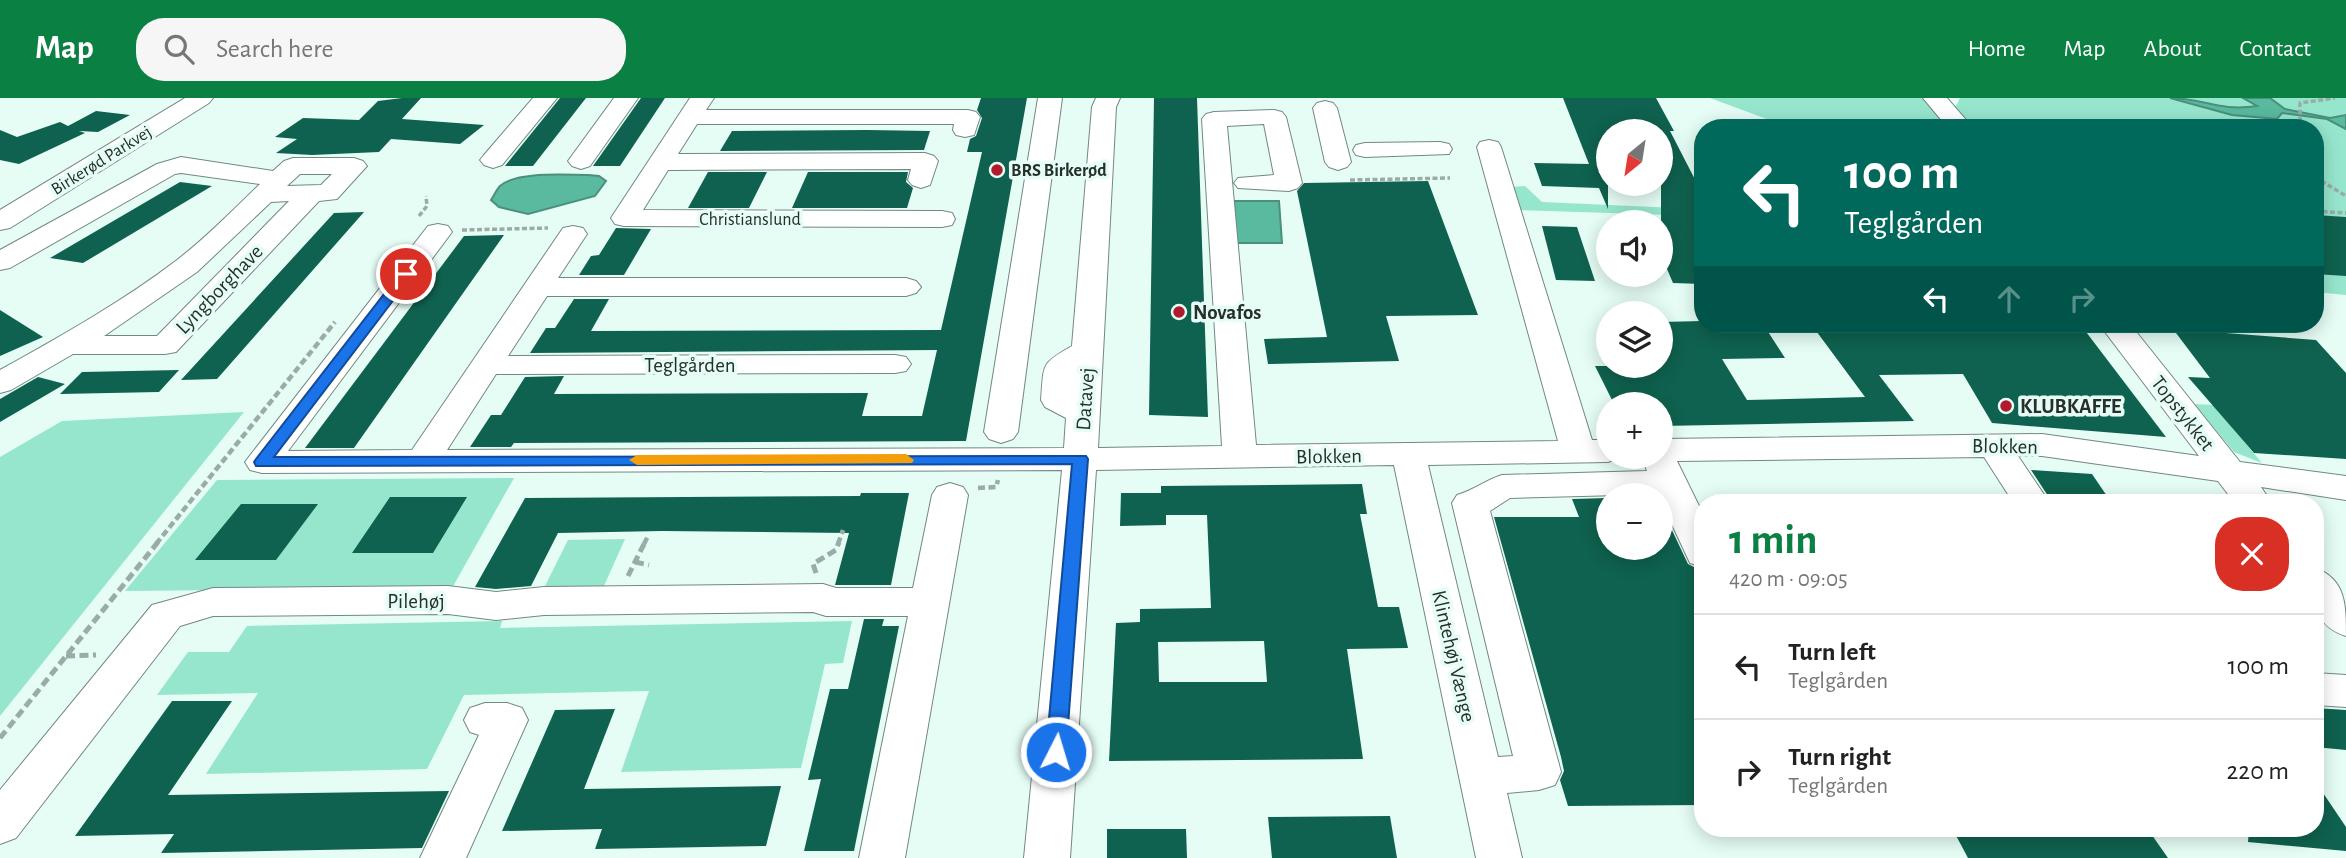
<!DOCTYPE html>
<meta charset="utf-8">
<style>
:root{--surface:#fff;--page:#f6f6f6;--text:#222;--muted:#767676;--line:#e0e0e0;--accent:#0b8043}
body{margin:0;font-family:"Alegreya Sans",sans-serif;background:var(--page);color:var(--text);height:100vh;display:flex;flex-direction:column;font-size:26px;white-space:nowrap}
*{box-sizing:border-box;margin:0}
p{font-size:23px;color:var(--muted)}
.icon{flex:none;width:38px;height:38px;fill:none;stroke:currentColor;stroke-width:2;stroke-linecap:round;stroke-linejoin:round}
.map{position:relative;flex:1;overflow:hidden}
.panel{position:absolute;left:1694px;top:396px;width:630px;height:343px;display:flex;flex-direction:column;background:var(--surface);border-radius:28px;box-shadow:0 4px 18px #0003}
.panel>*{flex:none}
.guide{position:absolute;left:1694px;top:21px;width:630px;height:214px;border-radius:28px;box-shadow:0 4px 18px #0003;background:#00695c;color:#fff;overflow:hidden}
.needle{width:46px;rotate:210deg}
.controls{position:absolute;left:1596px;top:21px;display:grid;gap:14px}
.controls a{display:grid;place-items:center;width:77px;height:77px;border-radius:50%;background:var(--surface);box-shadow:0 4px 18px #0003;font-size:35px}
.pin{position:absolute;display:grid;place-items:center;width:60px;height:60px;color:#fff;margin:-30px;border:4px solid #fff;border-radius:50%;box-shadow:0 2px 7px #0007}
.me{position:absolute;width:77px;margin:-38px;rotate:5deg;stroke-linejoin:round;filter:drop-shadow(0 0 5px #0008)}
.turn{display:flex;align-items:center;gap:24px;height:147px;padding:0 35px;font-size:32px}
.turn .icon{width:91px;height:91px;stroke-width:2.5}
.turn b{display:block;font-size:49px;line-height:60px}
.lanes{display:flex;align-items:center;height:66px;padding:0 35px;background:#0003;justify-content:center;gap:35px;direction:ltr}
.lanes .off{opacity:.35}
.round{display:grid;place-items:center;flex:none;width:74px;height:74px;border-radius:28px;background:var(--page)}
.overview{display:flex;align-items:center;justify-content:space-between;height:119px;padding:0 35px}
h1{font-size:42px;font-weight:700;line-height:52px;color:var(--accent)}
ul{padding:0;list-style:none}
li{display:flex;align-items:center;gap:21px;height:105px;padding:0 35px;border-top:2px solid var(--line)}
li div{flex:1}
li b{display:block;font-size:26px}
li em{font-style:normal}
header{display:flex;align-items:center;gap:42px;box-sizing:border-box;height:98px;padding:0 35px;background:var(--accent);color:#fff}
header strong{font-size:33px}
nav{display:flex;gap:38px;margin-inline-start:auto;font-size:24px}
.search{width:490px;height:63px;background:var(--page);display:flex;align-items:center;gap:18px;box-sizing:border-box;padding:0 24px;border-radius:28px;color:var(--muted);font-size:26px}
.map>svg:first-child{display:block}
.green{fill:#96e6cd}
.water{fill:#59ba9f;stroke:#4a907c;stroke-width:2}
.building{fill:#0f624f;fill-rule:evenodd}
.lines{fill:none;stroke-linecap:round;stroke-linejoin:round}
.minor-casing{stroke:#728880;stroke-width:2}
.path-far2{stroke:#9aaca6;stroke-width:3.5;stroke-dasharray:5 2.5;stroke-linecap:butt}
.path-far1{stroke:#9aaca6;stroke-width:4.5;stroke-dasharray:7 3.5;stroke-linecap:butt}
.path{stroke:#9aaca6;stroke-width:5;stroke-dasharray:9 4.5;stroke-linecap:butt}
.minor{fill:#fff;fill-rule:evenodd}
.route{fill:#1a73e8;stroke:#114b97;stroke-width:2}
.slow{fill:#f59e0b}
.poi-dot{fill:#af1b2c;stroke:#e5fdf5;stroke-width:2.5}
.labels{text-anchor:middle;stroke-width:7;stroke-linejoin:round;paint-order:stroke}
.far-street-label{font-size:18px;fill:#262f2c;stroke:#e5fdf5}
.far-poi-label{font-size:18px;font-weight:bold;fill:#262f2c;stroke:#e5fdf5;text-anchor:start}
.street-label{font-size:21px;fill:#262f2c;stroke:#e5fdf5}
.poi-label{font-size:21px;font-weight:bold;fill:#262f2c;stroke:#e5fdf5;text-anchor:start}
</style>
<header>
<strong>Map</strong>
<div class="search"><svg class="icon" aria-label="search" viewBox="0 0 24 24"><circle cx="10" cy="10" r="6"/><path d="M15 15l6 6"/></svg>Search here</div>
<nav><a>Home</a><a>Map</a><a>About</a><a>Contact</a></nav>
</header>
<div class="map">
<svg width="2346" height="760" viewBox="0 0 2346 760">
<rect width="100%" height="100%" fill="#e5fdf5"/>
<path class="green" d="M1710,0H1922L1928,6L1956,8L1960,0H2346V197L2315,194V30H1954L1772,23Z
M1525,88L1542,104L1700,111L1694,99L1703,96V118L1517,112L1510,89Z
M2194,306L2213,307L2262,365L2234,354Z
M244,314L0,618V359L62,323Z
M514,380L452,490L125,493L217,382Z
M625,441L603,490H544L568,442Z
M502,523L500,530L852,523L843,565L825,566L801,670L621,674L649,593L464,597L427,671L206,676L258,595L157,597L188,554H229L247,528Z"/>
<path class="water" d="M2170,0C2203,0 2219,14 2257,8L2243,0H2270L2285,11L2330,20L2346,17V31L2327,21L2282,15L2277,21L2232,17Z
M588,77L599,78L606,83L595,98L528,116L499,109L491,102C494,98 496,92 500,88C516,73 566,77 588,77Z
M1234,103H1279L1282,145H1236Z"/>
<path class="building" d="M402,0H421L402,21L484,27L460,46L391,41L379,54L312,57L276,55L297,41L275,39L303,20L359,22L378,3Z
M560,0H586L533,68H505Z
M641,0H665L620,68H593Z
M981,0H1027L966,343L514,345L511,349H470L491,317H501L525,279L564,278L554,296L868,295L862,318H922L937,252L530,255L546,230H555L574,201H609L591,233L941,232L982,54H967L970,41L976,38L982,20L977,12Z
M1154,0H1197L1208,319L1149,317Z
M1563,0H1656L1674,33H1670L1703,97V186L1673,185L1661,157V33H1608V111L1599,90L1542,88L1534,65L1589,66Z
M96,13L130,17L98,34L79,33L85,35L19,66L0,62V32L17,39L60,24L68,28Z
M732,33L867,32L930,33L924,52L720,53Z
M708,74H767L749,110H688Z
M808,74H908L906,84L913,90L907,110H792Z
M1428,83L1478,217L1386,218L1399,263L1268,266L1264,241L1327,239L1297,93L1304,85Z
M180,84L212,88L83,165L50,160Z
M364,114L217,281L181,282L334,115Z
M2315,117L2346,119V178L2315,176Z
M1542,128L1577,129L1595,183L1556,182Z
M616,130L651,131L624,177H579L591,158L599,157Z
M504,137L354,350H305L464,138Z
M0,212L43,239L0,258Z
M1703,223V226H1763L1785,260L1722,261L1747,302L1865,299L1811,226H2080L2166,339L1992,325L1963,276L1879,277L1914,323L1661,328V306H1614L1595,268H1661V224Z
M2173,231L2316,242L2346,275V361L2254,355L2188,279L2210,280Z
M179,272L159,294L60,296L82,274Z
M38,279L65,286L0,324V301Z
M2031,372L2092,376L2111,404H2052Z
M1362,386L1367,416H1360L1378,509H1399L1408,550L1347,551L1363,661L1109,663L1116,525L1140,524V511L1211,510L1207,417H1166V427L1120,428L1121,395H1161V388ZM1264,543L1267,584H1159L1158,544Z
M861,395H909L891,487H835L849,435L662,433L558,435L531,488L496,491L475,489L525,400L860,398Z
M390,399H467L433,455H352Z
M1608,400V450H1661V409L1688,466L1696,470L1703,484V707L1568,708L1560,682L1564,673L1561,659L1494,419H1579L1572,401Z
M241,406H318L276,462H195Z
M864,521H884L882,528H899L854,753H804L821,681L808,682L830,591H848Z
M172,603H232L168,697L449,693L422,750L161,755L174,736L75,738Z
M2315,610L2346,612V652L2315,649Z
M615,611L584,691L781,688L766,748L595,751L602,731L502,733L555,612Z
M2315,683L2346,729V753L2248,744L2249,730H2315Z
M1390,718L1397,760H1272L1268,719Z
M1952,730H2147L2168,760H1968Z
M1107,731H1186L1187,760H1107Z"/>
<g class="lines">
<defs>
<path id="minor" d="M185,0H213L209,5L10,130L0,132V112Z
M533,0H557L502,67L493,70L484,67L480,62L484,57Z
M614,0H638L590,68L581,71L572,68L568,63Z
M690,0H714L706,12H968L976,14L980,19L974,37L965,39L956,37L953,32L954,26H697L678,56L925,55L934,58L938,63L930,87L921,90L912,87L908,82L911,71L668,72L643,112L942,113L952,115L955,121L952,127L942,129L624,128L615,126L611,120Z
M1038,0H1062L1018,334L1013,341L1001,345L989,341L984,334Z
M1096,0H1120L1116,9L1098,350L1222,348L1202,21L1206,16L1214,14L1274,12L1282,14L1286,19L1302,85L1298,90L1289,93L1238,90L1234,85L1238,80L1274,77L1264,26L1227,28L1256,347L1558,343L1477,49L1480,44L1489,42L1498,44L1501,49L1592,342H1608V359H1621L1608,364L1428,367L1498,659L1513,658L1452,405L1457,397C1474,392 1486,382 1502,377L1647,373L1644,365L1648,359H1661V341L2042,336L2199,358L2099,226H2130L2240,364L2346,378V402L2261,389L2271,404H2234L2218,383L2042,358H2018L2049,404H2013L1984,359L1677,363L1703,416V469L1690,465L1661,403V397L1658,396L1510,400L1490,413L1561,674L1555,687L1539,692L1507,695L1522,760H1476L1394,367L1096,372L1070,760H1024L1062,372L262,375L250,372L245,364L428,128L438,126L448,128L452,134L288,353L412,352L563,130L573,128L583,130L587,136L558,180H906L916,183L921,189L916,195L906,198H547L508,258L895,257L906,259L911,266L906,273L895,275L496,276L447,352L1064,350L1066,320L1045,309L1041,302C1044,266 1040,266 1072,248L1092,9Z
M1923,0H1947L1973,30H1948Z
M1325,3L1333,5L1337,10L1351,64L1347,69L1338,72L1329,69L1325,64L1313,10L1317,5Z
M1440,44L1449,46L1452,51L1449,56L1365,59L1356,57L1353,52L1356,47L1365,45Z
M181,59L273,73L284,63L293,60H354L363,63L367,68L337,101L319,103L176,254L165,256H73L11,292L0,295V272C61,238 122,204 177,162C207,139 233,112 260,86L181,75L175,76L10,170L0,172V152L157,66ZM300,76H332L321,87L287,88ZM289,103L157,238H104L197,174L271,104Z
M950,385L963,389L968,397L905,760H859L908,518H826L813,514L544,517L496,522L448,516L213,518L180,528L16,740L0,746V692L152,507L213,490L448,488L496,494L544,489L823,486L836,490H913L932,397L937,389Z
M2315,470C2346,481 2346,507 2346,538C2311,527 2315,501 2315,470Z
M2315,575L2346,577V609L2315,607Z
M485,605H507L522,610L528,622L466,760H420L479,637L470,634L464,622L470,610Z"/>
</defs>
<use href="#minor" class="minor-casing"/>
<path class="path-far2" d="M2125,28L2150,30
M2297,30L2300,28V5L2335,0
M2315,79L2346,98
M1350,82L1450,80
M2315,113L2346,115
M419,118L427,108L426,98
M462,132L548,130"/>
<path class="path-far1" d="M978,390L996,389L998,382
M156,446L335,224
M644,446L648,438
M838,446L843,432"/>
<path class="path" d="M635,464L649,467
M816,475L813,466L836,452L839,444
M628,478L645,444
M66,558L96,557
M0,640L158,444"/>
<use href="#minor" class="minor"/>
</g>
<path class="route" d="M406,172L413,176L411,179L274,359L1086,358L1088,361L1066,654L1063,659L1056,662L1049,659L1046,654L1072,366L256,368L254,364L256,361L402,173Z"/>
<path class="slow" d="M906,356L914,362L912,365L637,367L629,362L637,357Z"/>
<g class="poi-dot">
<circle cx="997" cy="72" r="7"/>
<circle cx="1179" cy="214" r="7"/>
<circle cx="2006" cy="308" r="7"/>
</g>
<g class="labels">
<g class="far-street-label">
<text transform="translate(101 62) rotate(-32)" y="6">Birkerød Parkvej</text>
<text x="750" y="127">Christianslund</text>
</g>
<g class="far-poi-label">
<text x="1011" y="78">BRS Birkerød</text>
</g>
<g class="street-label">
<text transform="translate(219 191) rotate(-46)" y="7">Lyngborghave</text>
<text x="690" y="274">Teglgården</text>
<text transform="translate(1085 301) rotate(-86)" y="7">Datavej</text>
<text transform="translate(2183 315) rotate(52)" y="7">Topstykket</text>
<text transform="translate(2005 348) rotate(1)" y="7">Blokken</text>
<text transform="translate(1329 358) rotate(-1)" y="7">Blokken</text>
<text x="416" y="510">Pilehøj</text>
<text transform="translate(1454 558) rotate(77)" y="7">Klintehøj Vænge</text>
</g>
<g class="poi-label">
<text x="1193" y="221">Novafos</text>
<text x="2020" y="315">KLUBKAFFE</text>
</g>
</g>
</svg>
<div class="controls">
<a><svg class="needle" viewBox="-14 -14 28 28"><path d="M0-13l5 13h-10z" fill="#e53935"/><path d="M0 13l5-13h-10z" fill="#767676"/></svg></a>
<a><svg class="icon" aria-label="sound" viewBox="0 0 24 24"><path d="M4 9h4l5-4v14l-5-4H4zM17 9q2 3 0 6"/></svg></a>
<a><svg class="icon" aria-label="layers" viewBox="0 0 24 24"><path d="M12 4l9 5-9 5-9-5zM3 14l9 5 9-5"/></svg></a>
<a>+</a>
<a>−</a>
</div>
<div class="pin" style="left:406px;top:176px;background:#d93025"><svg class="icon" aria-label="arrive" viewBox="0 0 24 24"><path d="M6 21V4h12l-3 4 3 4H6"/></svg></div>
<svg class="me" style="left:1056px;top:654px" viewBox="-20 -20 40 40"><circle r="17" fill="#1a73e8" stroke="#fff" stroke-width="3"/><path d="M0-11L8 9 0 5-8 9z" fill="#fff"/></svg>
<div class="guide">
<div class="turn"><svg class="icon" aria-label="left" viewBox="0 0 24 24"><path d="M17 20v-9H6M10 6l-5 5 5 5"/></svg><div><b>100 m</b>Teglgården</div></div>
<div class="lanes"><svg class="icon" aria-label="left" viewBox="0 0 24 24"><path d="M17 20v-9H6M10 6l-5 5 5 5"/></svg><svg class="icon off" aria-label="ahead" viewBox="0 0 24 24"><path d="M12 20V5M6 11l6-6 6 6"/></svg><svg class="icon off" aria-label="right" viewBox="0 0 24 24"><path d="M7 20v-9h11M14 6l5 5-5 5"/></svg></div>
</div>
<section class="panel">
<div class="overview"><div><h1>1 min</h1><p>420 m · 09:05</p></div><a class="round" style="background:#d93025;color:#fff"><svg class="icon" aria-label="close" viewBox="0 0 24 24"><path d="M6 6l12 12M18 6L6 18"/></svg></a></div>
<ul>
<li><svg class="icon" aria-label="left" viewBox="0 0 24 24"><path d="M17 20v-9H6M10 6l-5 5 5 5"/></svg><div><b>Turn left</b><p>Teglgården</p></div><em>100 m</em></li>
<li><svg class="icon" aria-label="right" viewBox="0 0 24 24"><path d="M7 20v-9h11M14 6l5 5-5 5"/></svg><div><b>Turn right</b><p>Teglgården</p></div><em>220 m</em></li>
</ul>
</section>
</div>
